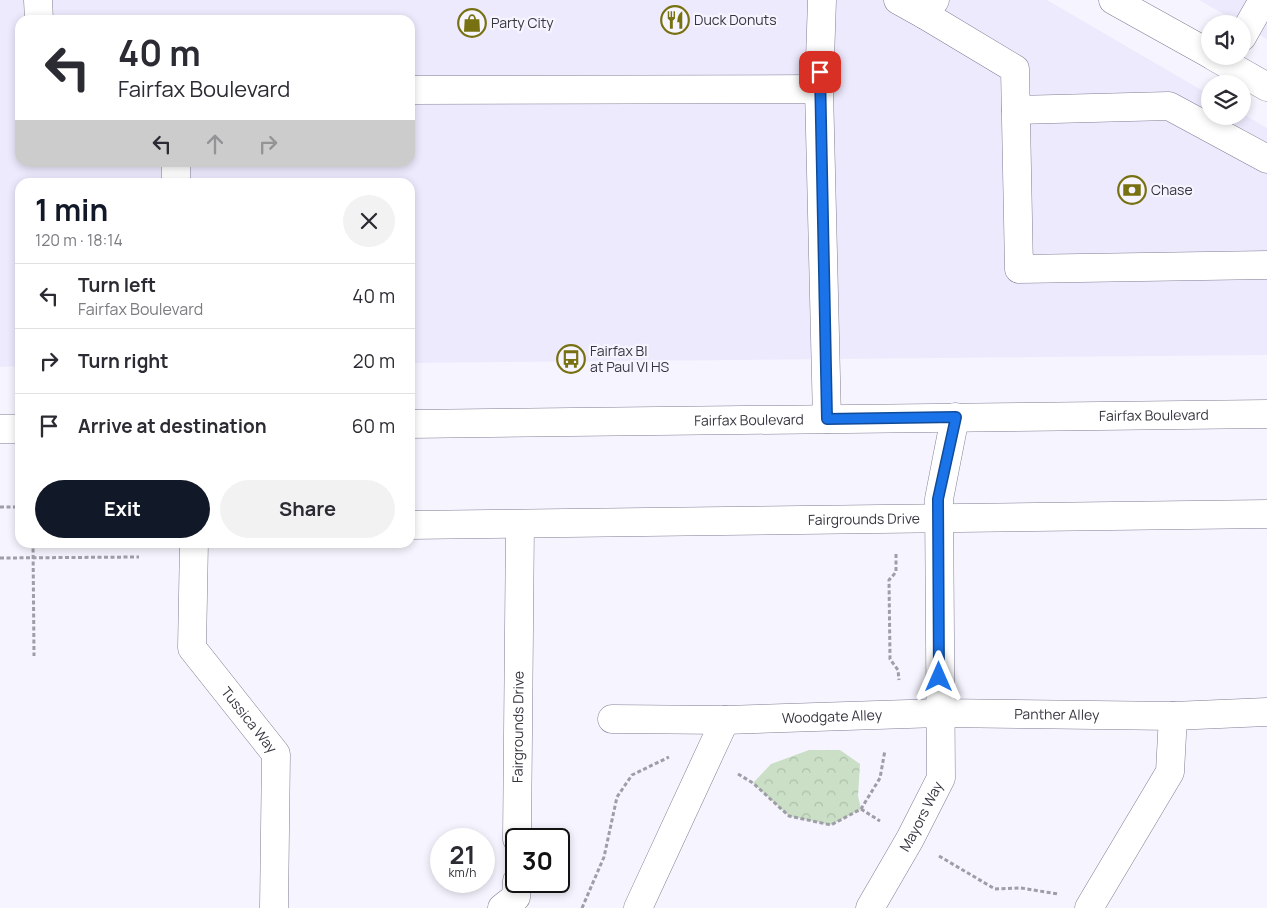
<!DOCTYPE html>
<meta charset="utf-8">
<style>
:root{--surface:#fff;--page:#f2f2f3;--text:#2b2b33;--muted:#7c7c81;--line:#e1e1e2;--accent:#111827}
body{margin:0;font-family:Manrope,sans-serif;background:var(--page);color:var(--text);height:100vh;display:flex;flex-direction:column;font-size:19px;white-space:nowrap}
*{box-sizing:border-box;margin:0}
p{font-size:16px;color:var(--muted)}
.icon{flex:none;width:28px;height:28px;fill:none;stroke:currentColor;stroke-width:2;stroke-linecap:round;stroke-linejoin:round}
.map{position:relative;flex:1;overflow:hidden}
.sheet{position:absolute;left:15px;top:178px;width:400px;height:370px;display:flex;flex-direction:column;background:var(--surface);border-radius:15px;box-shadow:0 2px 8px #0003}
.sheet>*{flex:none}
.hud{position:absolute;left:15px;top:15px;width:400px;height:152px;border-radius:15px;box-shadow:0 2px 8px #0003;background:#fff;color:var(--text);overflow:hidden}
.buttons{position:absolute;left:1201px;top:15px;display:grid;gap:10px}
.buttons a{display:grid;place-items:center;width:50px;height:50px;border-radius:50%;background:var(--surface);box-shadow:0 2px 8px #0003;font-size:25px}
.speed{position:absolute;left:430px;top:828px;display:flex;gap:10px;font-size:25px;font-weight:700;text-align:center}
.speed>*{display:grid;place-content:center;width:65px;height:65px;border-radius:50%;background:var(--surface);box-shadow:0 2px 8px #0003;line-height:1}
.speed small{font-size:12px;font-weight:400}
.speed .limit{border:2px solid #111;border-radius:8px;background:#fff;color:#111}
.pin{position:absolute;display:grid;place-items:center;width:42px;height:42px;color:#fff;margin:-21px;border-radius:10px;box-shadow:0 2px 8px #0006}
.me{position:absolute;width:55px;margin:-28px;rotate:0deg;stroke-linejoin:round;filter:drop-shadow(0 0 4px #0008)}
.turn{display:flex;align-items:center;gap:18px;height:105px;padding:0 20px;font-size:22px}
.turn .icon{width:65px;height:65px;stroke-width:2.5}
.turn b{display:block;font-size:35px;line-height:42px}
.lanes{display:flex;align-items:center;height:48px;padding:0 20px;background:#0003;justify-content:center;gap:25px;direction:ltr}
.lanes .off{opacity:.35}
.round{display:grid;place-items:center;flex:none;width:52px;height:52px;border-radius:26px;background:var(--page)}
.summary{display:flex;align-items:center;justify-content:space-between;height:85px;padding:0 20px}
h1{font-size:30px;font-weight:700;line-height:38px;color:var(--accent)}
.button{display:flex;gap:10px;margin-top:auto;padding:10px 20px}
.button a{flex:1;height:58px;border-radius:30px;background:var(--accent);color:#fff;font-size:20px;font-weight:700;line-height:58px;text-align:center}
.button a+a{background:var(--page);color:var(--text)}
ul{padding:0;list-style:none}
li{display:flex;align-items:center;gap:15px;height:65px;padding:0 20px;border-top:1px solid var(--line)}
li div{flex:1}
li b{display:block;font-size:19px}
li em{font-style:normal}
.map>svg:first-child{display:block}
.built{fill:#eeeafe;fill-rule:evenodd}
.forest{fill:url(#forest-crowns)}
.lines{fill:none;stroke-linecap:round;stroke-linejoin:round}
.minor-casing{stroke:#827d94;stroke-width:29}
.major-casing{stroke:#827d94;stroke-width:29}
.path{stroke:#9f9da7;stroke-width:3;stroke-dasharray:4 2.5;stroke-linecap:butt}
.minor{stroke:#fff;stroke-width:28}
.major{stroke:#fff;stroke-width:28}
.route-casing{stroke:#114b97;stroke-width:12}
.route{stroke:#1a73e8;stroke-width:9}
.labels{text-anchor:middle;stroke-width:4.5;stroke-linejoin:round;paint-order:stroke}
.poi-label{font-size:14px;fill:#37353f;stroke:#f6f4fe;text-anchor:start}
.street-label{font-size:14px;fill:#37353f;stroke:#f6f4fe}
</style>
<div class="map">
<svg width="1267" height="908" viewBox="0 0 1267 908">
<defs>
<pattern id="forest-crowns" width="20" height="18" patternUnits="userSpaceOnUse" patternTransform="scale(1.25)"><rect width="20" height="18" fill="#cadfc6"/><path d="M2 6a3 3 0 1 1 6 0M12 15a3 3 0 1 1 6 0" fill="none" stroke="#aec0ab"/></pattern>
</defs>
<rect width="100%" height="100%" fill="#f6f4fe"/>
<path class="built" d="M0,0H1047L1210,95V116H1242L1243,114L1267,128V355L410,363V182H20V366L0,367ZM20,20H410V162H20Z
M1199,0H1267V39L1243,25Z"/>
<path class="forest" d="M809,750H840L860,764L858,796L861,809L831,825L789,816L753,783L771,764Z"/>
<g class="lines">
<defs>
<g id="minor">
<path d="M38,0L39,20"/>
<path d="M898,0L925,15L935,0"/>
<path d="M1113,0L1210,54"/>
<path d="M925,15L1015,69L1019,269L1267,265"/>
<path d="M1242,37L1263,0"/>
<path d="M1213,56L1267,87"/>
<path d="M819,89L822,0"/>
<path d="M410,90L819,89L827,419"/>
<path d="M1016,110L1169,106L1267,159"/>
<path d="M176,162V182"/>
<path id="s1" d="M410,525L1267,514"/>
<path id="s2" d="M194,542L192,648L276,754L274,908"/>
<path id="s3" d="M612,719L725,720L939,713L1173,716L1267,712"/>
<path id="s4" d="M517,839L520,524"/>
<path d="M502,908L516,897L517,881"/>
<path d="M638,908L725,720"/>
<path id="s5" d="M870,908L910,839L941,778L939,499L955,417"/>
<path d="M1089,908L1170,772L1173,716"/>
</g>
<g id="major">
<path id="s6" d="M410,424L1267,414"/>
<path d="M0,429H20"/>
</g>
</defs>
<use href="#minor" class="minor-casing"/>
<use href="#major" class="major-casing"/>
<path class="path" d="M0,507H20
M33,542L34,656
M896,554V572L889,580L890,659L898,670L899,680
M0,558L139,557
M738,774L753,783L789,816L831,825L861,809L880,778L885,750
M861,809L880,821
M939,856L995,889L1021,888L1058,894
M582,908L604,857L617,797L632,775L669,757"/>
<use href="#minor" class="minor"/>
<use href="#major" class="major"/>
</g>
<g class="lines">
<defs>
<path id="route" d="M820,72L827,419L956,417L938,499L939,677"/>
</defs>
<use href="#route" class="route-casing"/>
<use href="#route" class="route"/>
</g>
<defs>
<symbol id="restaurant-ring" viewBox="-11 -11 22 22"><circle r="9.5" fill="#f6f4fe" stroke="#787111" stroke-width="1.5"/><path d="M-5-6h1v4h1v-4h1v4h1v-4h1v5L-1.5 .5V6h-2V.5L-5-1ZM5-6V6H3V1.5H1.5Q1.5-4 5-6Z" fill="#787111"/></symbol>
<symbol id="shop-ring" viewBox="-11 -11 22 22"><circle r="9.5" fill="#f6f4fe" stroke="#787111" stroke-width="1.5"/><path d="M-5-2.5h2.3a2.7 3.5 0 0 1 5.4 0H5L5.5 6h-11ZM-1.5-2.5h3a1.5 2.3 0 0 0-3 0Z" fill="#787111"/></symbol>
<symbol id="bank-ring" viewBox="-11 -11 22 22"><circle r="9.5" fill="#f6f4fe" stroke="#787111" stroke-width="1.5"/><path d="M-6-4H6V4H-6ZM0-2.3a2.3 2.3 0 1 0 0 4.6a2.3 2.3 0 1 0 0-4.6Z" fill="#787111"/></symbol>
<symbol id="bus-ring" viewBox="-11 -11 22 22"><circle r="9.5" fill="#f6f4fe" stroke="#787111" stroke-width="1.5"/><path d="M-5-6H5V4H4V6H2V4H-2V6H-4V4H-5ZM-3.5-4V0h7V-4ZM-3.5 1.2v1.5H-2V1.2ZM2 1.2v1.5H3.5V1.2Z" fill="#787111"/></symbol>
</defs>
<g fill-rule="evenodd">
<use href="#restaurant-ring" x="659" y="4" width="32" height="32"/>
<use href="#shop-ring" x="456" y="7" width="32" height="32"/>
<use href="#bank-ring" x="1116" y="174" width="32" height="32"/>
<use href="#bus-ring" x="555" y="343" width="32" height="32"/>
</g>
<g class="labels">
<g class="poi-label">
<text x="694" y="25">Duck Donuts</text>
<text x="491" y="28">Party City</text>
<text x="1151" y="195">Chase</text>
<text x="590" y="356">Fairfax Bl<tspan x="590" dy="16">at Paul VI HS</tspan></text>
</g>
<g class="street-label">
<text dy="5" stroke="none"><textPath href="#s6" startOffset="744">Fairfax Boulevard</textPath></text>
<text dy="5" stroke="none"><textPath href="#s6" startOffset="339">Fairfax Boulevard</textPath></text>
<text dy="5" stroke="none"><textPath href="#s1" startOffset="454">Fairgrounds Drive</textPath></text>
<text dy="5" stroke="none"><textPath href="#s3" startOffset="445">Panther Alley</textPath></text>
<text dy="5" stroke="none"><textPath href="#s3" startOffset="220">Woodgate Alley</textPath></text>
<text dy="5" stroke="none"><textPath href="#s2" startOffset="198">Tussica Way</textPath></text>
<text dy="5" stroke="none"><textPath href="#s4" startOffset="112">Fairgrounds Drive</textPath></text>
<text dy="5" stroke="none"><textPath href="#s5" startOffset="105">Mayors Way</textPath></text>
</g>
</g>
</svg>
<div class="buttons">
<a><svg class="icon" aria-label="sound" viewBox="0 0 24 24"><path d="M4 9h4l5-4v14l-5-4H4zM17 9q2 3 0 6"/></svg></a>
<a><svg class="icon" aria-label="layers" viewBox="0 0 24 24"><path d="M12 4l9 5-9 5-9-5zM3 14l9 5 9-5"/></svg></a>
</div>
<div class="speed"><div>21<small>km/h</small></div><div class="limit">30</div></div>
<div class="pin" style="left:820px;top:72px;background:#d93025"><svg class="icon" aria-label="arrive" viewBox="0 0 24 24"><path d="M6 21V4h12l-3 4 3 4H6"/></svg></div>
<svg class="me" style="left:939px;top:677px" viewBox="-20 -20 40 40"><path d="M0-17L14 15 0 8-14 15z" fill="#1a73e8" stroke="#fff" stroke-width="4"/></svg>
<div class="hud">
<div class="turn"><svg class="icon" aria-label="left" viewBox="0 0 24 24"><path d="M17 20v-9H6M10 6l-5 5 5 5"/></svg><div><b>40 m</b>Fairfax Boulevard</div></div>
<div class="lanes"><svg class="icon" aria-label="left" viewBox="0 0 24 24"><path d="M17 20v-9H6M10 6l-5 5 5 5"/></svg><svg class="icon off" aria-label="ahead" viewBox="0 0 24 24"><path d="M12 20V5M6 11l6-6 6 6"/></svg><svg class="icon off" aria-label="right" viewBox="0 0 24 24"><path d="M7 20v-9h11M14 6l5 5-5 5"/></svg></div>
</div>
<section class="sheet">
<div class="summary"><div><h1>1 min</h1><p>120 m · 18:14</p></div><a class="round"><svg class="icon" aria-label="close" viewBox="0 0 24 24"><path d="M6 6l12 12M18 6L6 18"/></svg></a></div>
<ul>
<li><svg class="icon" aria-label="left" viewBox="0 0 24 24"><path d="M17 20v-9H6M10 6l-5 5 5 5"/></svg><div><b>Turn left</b><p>Fairfax Boulevard</p></div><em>40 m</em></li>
<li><svg class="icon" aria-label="right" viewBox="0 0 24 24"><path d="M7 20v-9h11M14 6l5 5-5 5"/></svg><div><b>Turn right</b></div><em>20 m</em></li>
<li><svg class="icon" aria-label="arrive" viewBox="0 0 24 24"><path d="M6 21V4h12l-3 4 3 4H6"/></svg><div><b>Arrive at destination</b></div><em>60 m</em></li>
</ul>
<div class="button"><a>Exit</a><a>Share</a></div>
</section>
</div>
